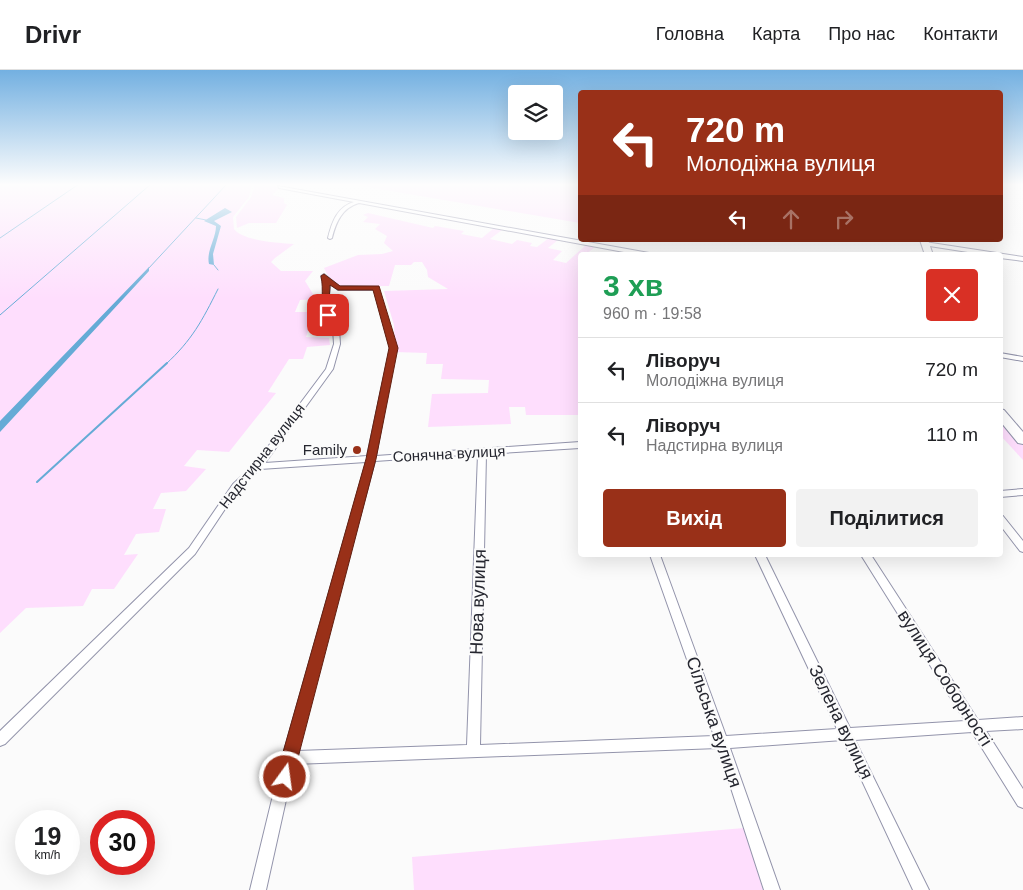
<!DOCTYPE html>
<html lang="uk">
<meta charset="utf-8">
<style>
:root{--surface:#fff;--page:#f2f2f2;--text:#202124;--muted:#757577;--line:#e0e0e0;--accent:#993018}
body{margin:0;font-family:Helvetica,sans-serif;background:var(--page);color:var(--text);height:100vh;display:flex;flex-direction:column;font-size:19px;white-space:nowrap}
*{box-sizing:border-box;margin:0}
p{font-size:16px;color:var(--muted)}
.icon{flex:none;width:28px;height:28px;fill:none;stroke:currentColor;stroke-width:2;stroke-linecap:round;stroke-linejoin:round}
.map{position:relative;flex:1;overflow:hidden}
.side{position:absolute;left:578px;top:182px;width:425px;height:305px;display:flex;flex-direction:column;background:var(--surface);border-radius:5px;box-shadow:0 5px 20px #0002}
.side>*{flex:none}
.top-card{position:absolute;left:578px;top:20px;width:425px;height:152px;border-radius:5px;box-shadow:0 5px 20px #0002;background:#993018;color:#fff;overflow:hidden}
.fabs{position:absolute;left:508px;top:15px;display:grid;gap:10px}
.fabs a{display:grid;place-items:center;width:55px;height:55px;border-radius:5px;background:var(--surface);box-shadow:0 5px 20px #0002;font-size:25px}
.speed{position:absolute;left:15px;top:740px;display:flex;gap:10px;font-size:25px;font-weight:700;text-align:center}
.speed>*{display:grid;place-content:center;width:65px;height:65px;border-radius:50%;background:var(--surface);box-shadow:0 5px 20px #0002;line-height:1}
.speed small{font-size:12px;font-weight:400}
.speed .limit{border:8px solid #d22;background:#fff;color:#111}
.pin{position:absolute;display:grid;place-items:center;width:42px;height:42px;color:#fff;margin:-21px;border-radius:10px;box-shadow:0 2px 8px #0006}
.me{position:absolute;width:55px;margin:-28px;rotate:14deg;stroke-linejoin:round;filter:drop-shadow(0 0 4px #0008)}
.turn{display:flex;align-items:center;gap:18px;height:105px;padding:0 25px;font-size:22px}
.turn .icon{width:65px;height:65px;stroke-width:2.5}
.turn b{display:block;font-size:35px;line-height:42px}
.lanes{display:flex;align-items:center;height:48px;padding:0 25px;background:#0003;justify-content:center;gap:25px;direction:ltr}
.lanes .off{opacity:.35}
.round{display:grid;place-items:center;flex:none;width:52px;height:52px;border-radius:5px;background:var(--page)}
.summary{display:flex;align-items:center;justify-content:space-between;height:85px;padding:0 25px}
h1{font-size:30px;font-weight:700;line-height:38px;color:#1e9e55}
.primary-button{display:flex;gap:10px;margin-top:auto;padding:10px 25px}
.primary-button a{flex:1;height:58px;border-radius:5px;background:var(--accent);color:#fff;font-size:20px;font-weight:700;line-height:58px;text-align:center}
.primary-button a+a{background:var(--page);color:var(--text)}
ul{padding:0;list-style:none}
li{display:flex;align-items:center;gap:15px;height:65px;padding:0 25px;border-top:1px solid var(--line)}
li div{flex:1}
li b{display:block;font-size:19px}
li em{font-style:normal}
header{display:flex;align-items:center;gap:30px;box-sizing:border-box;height:70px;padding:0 25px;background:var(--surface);border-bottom:1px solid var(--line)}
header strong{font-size:24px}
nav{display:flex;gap:28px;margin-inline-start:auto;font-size:18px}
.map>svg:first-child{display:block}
.green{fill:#fedefd}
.water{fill:#65abd6}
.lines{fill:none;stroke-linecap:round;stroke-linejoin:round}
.stream-far1{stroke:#65abd6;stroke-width:1}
.stream{stroke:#65abd6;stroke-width:2}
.minor-casing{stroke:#9394ab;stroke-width:2}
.trunk-casing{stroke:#9394ab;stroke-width:2}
.minor{fill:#fff;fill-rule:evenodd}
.trunk{fill:#fff;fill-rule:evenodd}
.route{fill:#993018;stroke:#631f10}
.poi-dot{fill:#993018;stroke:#fbfbfb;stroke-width:2}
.labels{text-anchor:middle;stroke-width:4.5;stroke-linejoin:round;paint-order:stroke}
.poi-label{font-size:15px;fill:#262730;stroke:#fbfbfb;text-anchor:end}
.street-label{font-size:15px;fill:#262730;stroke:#fbfbfb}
.near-street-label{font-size:18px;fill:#262730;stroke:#fbfbfb}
</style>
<header>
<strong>Drivr</strong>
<nav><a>Головна</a><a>Карта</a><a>Про нас</a><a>Контакти</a></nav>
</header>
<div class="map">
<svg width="1023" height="820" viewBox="0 0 1023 820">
<rect width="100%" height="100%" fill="#fbfbfb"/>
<path class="green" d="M0,114H252L249,127L233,147L234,159C243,171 279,173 294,174L275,188L271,192L281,201H313L305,211L316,229L300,230L295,242H316L326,255H310L306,267L329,268L330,275L307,277L303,289H289L268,322L276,323L229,382L197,380L184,396L206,399L186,421L161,423L153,439H166L159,462L136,464L124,485L138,484L114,519H92L83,536L26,538L0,563Z
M255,114H266L279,118L272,125L284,128V133L287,135L276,153H249L237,158L236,147L251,127Z
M350,114H580V153Z
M368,143L433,158L435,156L464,161L461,164L482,168L494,158L502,160L490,169L512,174L517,170L532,173L530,176L537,177L549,168L558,170L548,178L562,181L553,190L566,193L586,175L595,177L585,185H580V345H526L525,337H509L511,354L428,357L432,324L488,323L489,310L441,309L443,294H426L427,283L395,282L394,255L384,221L448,219L428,207L427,200L422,192H414L411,195H395L389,216H340L328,206L324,198L358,185L382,184L393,181L384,173L387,166L375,159L380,154L363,152L368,147L363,145Z
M1000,349L1023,375V390L1000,365Z
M744,758L763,820H414L412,787Z"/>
<path class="water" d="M225,138L232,142L214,151L221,156L213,184L214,195L209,194C206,181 216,169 216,156L204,151Z
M149,197V201L0,362V351Z"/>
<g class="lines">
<path class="stream-far1" d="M196,148L206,150
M0,168L79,114
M214,195L218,200
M148,199L227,114
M0,245L151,114
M166,294C192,270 202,251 218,219"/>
<path class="stream" d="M37,412L167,293"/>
<defs>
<path id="minor" d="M278,116L649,183L652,185H640L359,133C342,138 336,152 332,168L330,169L328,168C332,152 337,137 354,132L279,118Z
M925,172L1023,187V191L1000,188V185H987L923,175V173Z
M324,204L339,216L378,217L396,278L376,386L580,372V378L486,384L480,675L714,666L650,485H660L726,666L837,659L755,485H765L850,658L965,651L861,485H871L978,650L1023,647V659L986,661L1023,719V738L1018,736L972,662L855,670L929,820H913L843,670L730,678L780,820H764L718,678L294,694L266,820H250L282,688L366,392L260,399L239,418L195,484L5,674L0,676V661L189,478L233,414L255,394L326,299L334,274L333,259L325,245L322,233L324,217L321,206ZM329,213L338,220H374L390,278L367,386L265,393L333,299L340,274L339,259L331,245L328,233L330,217ZM478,384L467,675L297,681L375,391Z
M1000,283L1023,287V291L1000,287Z
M1023,419V425L1000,427V421Z
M1000,445L1003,446L1023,471V482L1020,481L1000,455Z"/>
<path id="trunk" d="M920,170H928L933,185H925Z
M1000,339L1004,340L1023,362V374L1018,373L1000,351Z"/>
</defs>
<use href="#minor" class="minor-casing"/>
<use href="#trunk" class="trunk-casing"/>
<use href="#minor" class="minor"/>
<use href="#trunk" class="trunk"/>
</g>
<linearGradient id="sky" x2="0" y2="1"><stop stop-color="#73b0e1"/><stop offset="0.5" stop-color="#fdfdfd"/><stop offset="1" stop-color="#fdfdfd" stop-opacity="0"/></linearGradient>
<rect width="1023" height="229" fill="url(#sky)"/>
<path class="route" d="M324,204L340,216H379L398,278L376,389L293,707L291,713L285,716L279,713L276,707L366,389L389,278L373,220H338L330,215L329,233L332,245L325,246C320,233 324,220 321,206Z"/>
<circle class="poi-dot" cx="357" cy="380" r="5"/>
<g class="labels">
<g class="poi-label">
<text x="347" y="385">Family</text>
</g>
<g class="street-label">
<text transform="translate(449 384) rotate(-3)" y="5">Сонячна вулиця</text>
<text transform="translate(262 386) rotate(-52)" y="5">Надстирна вулиця</text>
</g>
<g class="near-street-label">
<text transform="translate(478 532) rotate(-88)" y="6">Нова вулиця</text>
<text transform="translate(945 608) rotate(57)" y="6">вулиця Соборності</text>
<text transform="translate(714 652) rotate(71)" y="6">Сільська вулиця</text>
<text transform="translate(841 652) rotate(64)" y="6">Зелена вулиця</text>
</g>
</g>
</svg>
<div class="fabs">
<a><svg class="icon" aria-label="layers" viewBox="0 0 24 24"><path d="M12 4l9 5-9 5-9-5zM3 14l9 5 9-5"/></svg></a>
</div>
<div class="speed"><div>19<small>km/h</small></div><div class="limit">30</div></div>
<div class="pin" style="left:328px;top:245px;background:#d93025"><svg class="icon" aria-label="arrive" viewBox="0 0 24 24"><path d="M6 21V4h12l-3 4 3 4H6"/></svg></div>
<svg class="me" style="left:285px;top:707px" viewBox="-20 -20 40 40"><circle r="17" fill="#993018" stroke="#fff" stroke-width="3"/><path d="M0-11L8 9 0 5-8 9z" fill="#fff"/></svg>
<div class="top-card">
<div class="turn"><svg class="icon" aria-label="left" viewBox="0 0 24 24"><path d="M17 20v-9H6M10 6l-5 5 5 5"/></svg><div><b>720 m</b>Молодіжна вулиця</div></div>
<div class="lanes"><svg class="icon" aria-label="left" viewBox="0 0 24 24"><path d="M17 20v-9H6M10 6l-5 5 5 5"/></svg><svg class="icon off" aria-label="ahead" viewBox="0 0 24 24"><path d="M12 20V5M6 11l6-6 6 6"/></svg><svg class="icon off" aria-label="right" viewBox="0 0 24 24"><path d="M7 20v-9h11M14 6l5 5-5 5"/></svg></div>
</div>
<section class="side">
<div class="summary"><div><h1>3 хв</h1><p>960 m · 19:58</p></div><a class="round" style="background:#d93025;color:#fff"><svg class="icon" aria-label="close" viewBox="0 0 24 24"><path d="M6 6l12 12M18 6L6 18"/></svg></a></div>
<ul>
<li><svg class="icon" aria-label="left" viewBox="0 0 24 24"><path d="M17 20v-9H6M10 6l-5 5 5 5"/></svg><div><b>Ліворуч</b><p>Молодіжна вулиця</p></div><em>720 m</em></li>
<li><svg class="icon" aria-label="left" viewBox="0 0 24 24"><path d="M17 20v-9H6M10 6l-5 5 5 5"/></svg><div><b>Ліворуч</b><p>Надстирна вулиця</p></div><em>110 m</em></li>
</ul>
<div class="primary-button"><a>Вихід</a><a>Поділитися</a></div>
</section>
</div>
